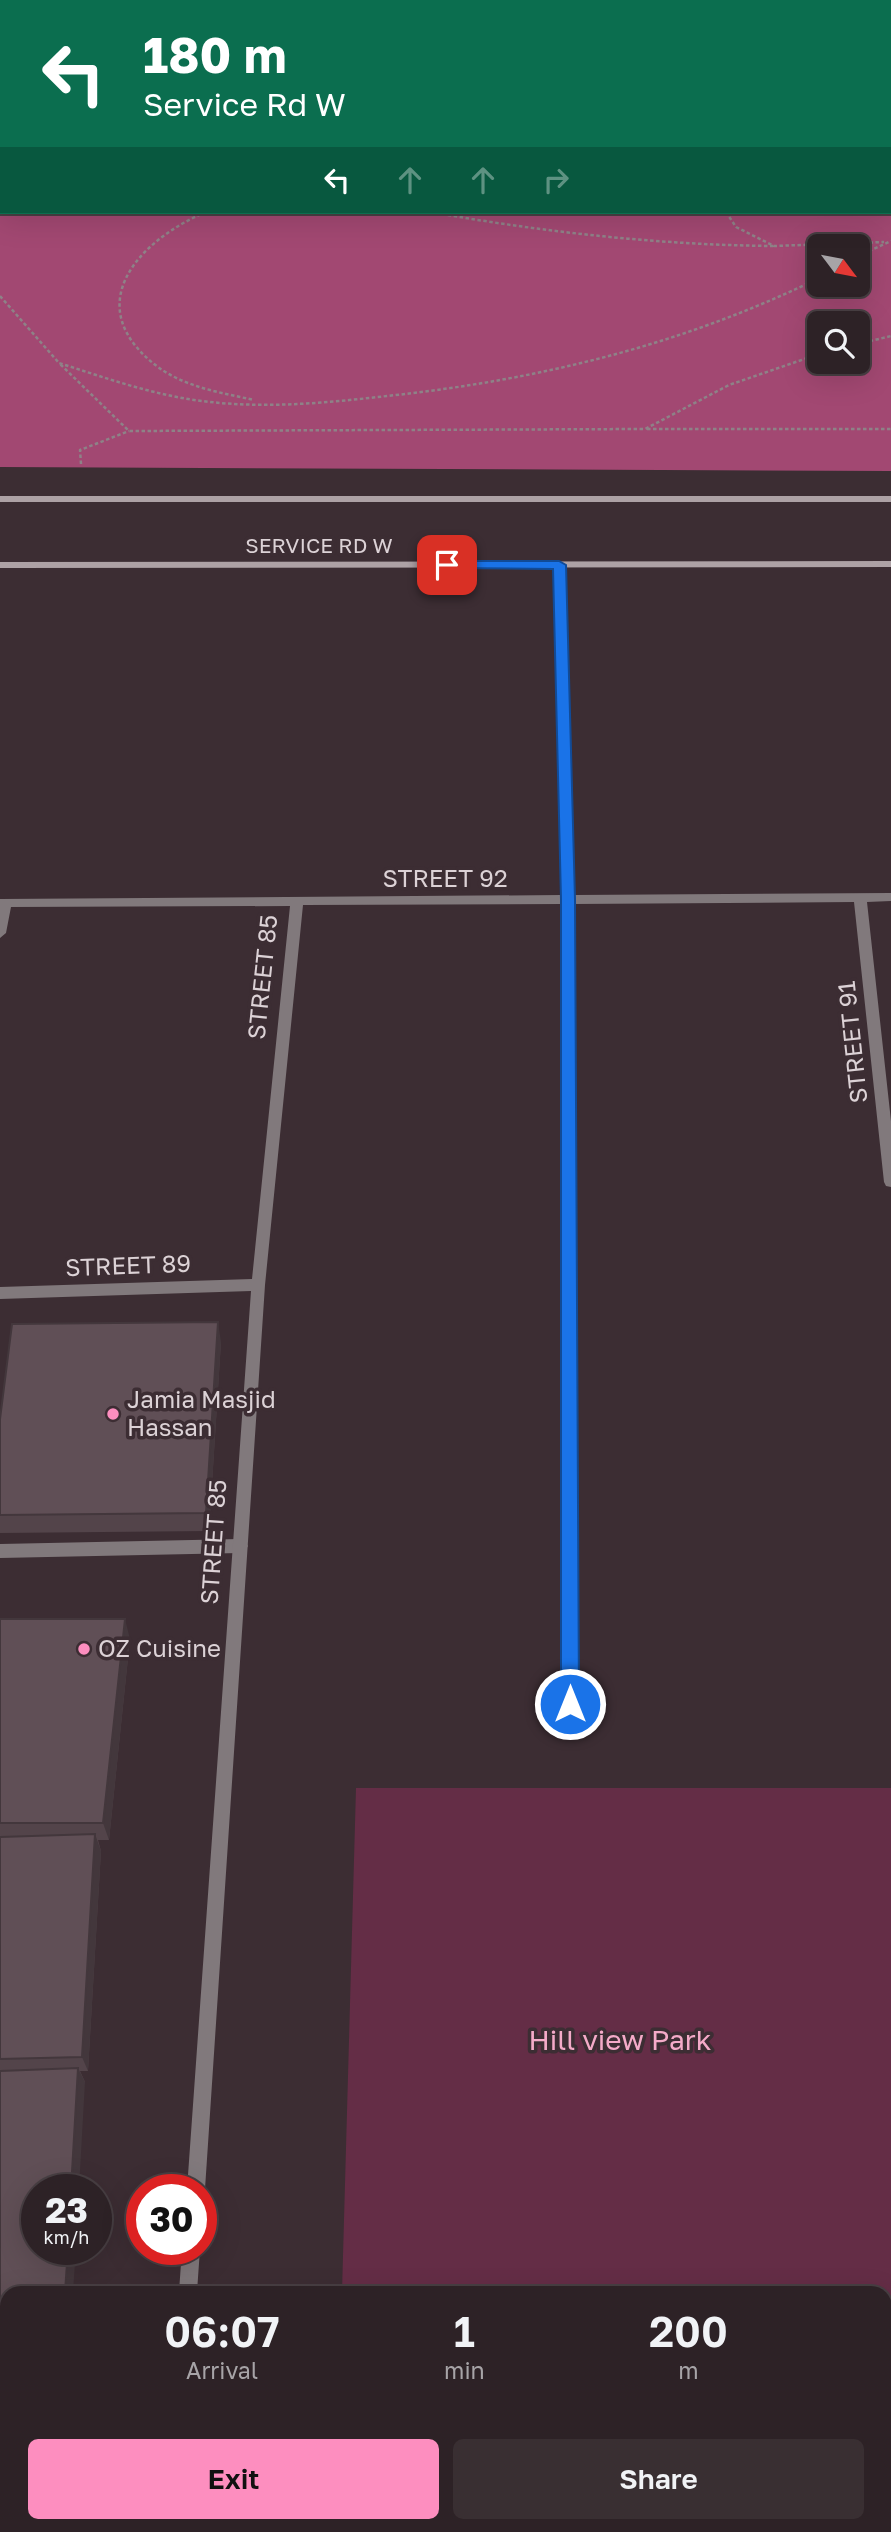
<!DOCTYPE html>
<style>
:root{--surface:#2d2226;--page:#392f32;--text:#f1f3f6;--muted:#a7a4a7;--line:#483f43;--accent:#fd8ebf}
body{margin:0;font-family:"Golos Text",sans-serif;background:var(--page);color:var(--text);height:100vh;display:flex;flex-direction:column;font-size:26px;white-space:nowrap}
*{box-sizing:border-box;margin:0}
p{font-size:23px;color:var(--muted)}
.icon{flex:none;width:38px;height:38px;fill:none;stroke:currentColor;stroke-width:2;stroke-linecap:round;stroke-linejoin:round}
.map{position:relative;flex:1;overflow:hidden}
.panel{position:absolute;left:0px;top:2286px;width:892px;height:247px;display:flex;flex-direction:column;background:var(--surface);border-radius:21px 21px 0 0;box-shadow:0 7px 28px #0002,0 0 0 2px var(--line)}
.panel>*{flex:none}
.guide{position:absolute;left:0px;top:0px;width:892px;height:214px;box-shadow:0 7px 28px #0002,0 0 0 2px var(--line);background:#0b6e4f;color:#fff;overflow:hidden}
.needle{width:46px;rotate:122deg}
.tools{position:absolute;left:807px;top:234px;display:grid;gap:14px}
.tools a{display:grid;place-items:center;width:63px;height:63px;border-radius:10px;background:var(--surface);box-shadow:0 7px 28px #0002,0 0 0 2px var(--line);font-size:35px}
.speed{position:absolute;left:21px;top:2174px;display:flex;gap:14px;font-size:35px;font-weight:700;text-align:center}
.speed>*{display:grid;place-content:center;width:91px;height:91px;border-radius:50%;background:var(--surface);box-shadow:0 7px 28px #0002,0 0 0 2px var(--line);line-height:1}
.speed small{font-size:18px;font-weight:400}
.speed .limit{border:10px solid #d22;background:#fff;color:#111}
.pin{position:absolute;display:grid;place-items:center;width:60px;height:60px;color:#fff;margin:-30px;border-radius:14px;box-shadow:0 4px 10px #0006}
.me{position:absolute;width:77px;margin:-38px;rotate:0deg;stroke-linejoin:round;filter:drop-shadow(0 0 5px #0008)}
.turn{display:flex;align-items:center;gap:24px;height:147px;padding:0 28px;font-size:32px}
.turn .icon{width:91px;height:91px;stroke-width:2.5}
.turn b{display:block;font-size:49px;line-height:60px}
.lanes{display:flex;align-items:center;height:66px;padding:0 28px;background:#0003;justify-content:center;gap:35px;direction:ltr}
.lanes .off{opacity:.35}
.eta{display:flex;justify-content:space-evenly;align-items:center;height:119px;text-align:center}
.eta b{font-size:42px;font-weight:600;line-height:49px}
.button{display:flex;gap:14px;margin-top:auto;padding:14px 28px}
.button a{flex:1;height:80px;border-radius:10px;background:var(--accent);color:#111;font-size:28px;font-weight:600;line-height:80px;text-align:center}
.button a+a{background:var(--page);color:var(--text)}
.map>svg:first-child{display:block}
.green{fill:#642d46}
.forest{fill:#a24872;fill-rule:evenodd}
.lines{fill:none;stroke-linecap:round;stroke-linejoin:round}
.path{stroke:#8e8287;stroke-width:2.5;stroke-dasharray:3.5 2.5;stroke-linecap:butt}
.service{fill:#81797c;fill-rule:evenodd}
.minor{fill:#81797c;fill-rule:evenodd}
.tertiary{fill:#81797c;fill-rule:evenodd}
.secondary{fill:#ada1a5;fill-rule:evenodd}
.wall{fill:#53444a}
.shaded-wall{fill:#43373c}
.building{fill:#604f56;stroke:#43373c;stroke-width:2}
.route{fill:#1a73e8;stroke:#114b97;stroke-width:2}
.poi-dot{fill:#fd8ebf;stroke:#3c2d33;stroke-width:2.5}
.labels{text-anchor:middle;stroke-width:7;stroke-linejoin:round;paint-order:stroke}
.far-street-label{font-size:21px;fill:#dcd2d6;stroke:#3c2d33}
.street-label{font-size:24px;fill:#dcd2d6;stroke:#3c2d33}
.poi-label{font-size:24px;fill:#dcd2d6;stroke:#3c2d33;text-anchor:start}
.near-park-label{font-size:28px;fill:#f4aac8;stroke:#3c2d33}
</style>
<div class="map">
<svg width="891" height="2532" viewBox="0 0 891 2532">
<rect width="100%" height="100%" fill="#3c2d33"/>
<path class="green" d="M356,1788H891V2532H335V2525H886V2292H342Z"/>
<path class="forest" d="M0,58L2,212H891V58V471L0,467ZM819,247H858V285H819ZM819,324H858V362H819Z"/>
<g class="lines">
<path class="path" d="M206,212C137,241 78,307 158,367C185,387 222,393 254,400
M430,212C544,232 658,245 774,246
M726,212L736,227L774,246L884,242
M858,256L891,241
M819,278C682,345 538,380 387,396C326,403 263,409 202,401C153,395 106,378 59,363L129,431L645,429L729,385L819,354
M0,296L59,363
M858,344L891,336
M647,429H891
M81,464L80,450L129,431"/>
<path class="service" d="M240,1539L245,1541L248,1546L245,1551L240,1553L0,1558V1544Z"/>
<path class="minor" d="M0,0H5L2,2L0,8Z
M296,0H304V2H296Z
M838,0H846V2H838Z
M559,562L564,565L574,895L891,893V901L867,902L891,1121V1187L886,1186L884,1182L854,902L574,904L578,1704L576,1709L570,1711L564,1709L562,1704V904L303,905L265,1285L205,2189L201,2196V2189H187L251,1291L0,1299V1287L252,1279L290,906L11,907L6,933L0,938V899L562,895L554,565Z
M182,2249H200L197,2292H179Z
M163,2525H183L182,2532H162Z"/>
<path class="tertiary" d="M0,39H2V45H0Z
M0,79H2V85H0Z"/>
<path class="secondary" d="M0,496H891V502H0Z
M891,561V567L0,568V562Z"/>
</g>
<path class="wall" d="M221,1342L209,1531L0,1533V1419Z
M0,1619L130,1639L109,1840H98L101,1851L88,2071H80L85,2082L7,2292V2344L0,2345Z"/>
<path class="shaded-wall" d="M218,1322L221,1342L209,1531L206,1513Z
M125,1619L130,1639L109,1840L103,1823Z
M95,1834L101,1851L88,2071L82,2057Z
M78,2068L85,2082L79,2189H71Z
M68,2249H76L73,2292H65Z"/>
<path class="building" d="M218,1322L206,1513L0,1515V1419L12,1324Z
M0,1619H125L103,1823H0Z
M95,1834L82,2057L0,2059V1837Z
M78,2068L71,2189H37V2249H68L65,2292H7V2335H0V2071Z"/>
<path class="route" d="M447,561H559L566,565L575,899L579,1704L577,1710L570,1713L564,1710L561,1704V899L553,569L443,568V562Z"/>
<g class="poi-dot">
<circle cx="113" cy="1414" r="7"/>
<circle cx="84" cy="1649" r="7"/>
</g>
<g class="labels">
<g class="far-street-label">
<text x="319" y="553">SERVICE RD W</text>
</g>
<g class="street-label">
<text x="445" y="887">STREET 92</text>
<text transform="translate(263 977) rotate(-84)" y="8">STREET 85</text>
<text transform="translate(853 1042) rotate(-96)" y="8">STREET 91</text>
<text transform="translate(128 1266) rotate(-2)" y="8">STREET 89</text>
<text transform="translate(214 1542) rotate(-86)" y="8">STREET 85</text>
</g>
<g class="poi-label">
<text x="127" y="1408">Jamia Masjid<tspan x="127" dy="28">Hassan</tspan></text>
<text x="98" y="1657">OZ Cuisine</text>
</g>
<g class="near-park-label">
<text x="620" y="2050">Hill view Park</text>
</g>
</g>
</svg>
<div class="tools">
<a><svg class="needle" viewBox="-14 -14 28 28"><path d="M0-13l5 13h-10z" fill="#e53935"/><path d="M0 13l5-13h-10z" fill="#a7a4a7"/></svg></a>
<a><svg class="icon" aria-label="search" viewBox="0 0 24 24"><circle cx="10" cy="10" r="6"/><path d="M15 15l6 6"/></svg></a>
</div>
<div class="speed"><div>23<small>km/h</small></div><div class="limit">30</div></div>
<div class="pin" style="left:447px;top:565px;background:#d93025"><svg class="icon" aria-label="arrive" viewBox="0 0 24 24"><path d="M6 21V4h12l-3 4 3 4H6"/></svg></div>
<svg class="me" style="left:570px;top:1704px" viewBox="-20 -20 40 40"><circle r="17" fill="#1a73e8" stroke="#fff" stroke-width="3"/><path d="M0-11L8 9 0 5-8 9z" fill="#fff"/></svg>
<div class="guide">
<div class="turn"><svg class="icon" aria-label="left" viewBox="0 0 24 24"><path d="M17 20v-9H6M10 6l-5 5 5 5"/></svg><div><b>180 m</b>Service Rd W</div></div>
<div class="lanes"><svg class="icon" aria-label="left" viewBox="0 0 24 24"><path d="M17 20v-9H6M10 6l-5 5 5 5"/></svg><svg class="icon off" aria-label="ahead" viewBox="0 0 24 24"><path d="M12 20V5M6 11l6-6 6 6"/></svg><svg class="icon off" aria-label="ahead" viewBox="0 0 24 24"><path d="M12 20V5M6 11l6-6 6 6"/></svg><svg class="icon off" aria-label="right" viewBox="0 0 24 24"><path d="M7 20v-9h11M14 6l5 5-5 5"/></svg></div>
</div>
<section class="panel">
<div class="eta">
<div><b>06:07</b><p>Arrival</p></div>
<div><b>1</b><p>min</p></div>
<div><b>200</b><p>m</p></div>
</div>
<div class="button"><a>Exit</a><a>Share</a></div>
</section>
</div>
